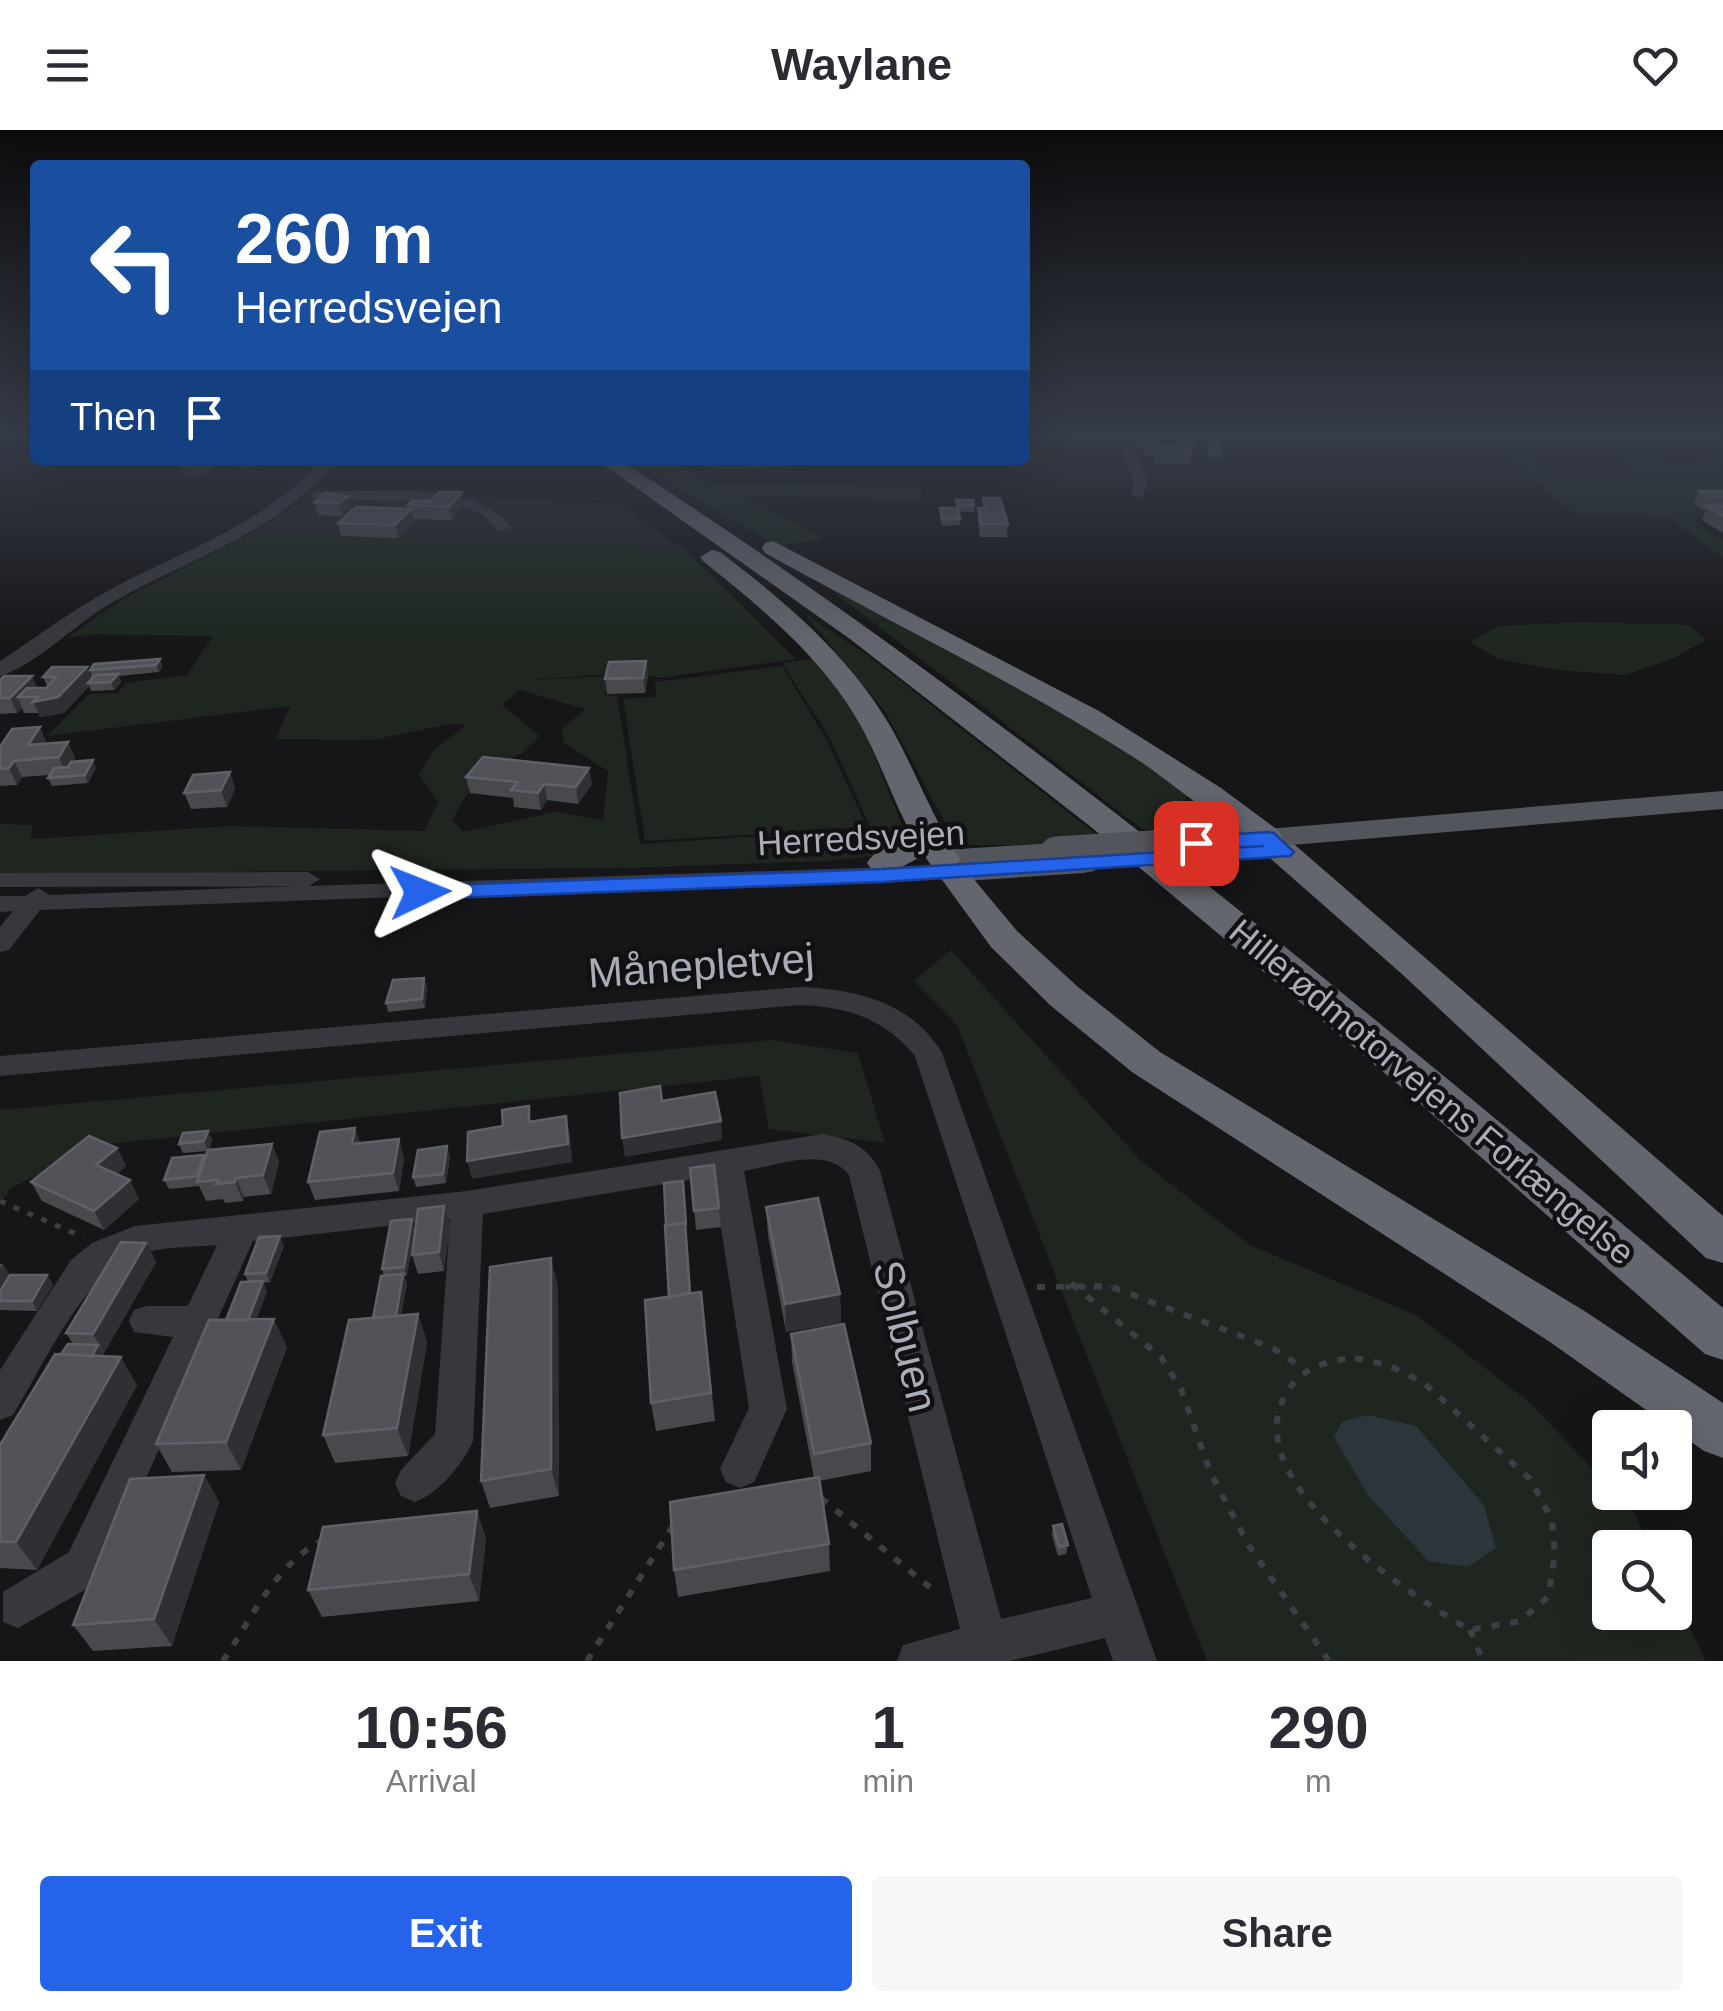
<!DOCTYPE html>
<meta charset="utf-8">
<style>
:root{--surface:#fff;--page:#f7f7f7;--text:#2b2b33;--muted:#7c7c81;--accent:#2563eb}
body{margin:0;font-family:Arial,sans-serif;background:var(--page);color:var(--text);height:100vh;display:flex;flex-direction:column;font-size:38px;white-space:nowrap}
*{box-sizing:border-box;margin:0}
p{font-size:32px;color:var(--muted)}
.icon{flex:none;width:55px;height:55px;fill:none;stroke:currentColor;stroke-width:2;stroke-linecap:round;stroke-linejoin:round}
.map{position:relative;height:1531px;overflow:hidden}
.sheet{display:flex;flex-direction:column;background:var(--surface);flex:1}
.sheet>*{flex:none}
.top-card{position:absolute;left:30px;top:30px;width:1000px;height:305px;border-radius:10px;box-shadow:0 10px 40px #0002;background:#1a4fa0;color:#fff;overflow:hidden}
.tools{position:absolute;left:1592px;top:1280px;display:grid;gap:20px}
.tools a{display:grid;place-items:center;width:100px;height:100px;border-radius:10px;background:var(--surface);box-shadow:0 10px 40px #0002;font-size:50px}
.pin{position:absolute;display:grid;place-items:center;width:85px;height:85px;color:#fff;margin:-42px;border-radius:20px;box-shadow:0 5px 15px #0006}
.me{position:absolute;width:110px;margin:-55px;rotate:88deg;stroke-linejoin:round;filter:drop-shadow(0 0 8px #0008)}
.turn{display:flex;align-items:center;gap:35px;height:210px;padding:0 40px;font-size:45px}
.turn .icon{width:130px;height:130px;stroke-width:2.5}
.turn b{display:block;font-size:70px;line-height:85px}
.then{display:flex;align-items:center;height:95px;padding:0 40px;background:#0003;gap:20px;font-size:38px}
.eta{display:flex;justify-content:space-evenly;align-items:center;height:170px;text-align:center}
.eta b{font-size:60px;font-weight:700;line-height:70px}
.primary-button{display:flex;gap:20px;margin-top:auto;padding:20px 40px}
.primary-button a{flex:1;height:115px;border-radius:10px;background:var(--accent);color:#fff;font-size:40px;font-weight:700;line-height:115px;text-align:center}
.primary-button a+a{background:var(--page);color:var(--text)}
header{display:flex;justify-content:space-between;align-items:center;height:130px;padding:0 40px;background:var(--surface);font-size:45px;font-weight:700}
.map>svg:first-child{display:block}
.built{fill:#222225}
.green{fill:#1e261f;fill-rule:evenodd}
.water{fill:#2c353c}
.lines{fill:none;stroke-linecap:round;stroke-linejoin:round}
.path-far2{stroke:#3d3f44;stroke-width:2.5;stroke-dasharray:2.5 5;stroke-linecap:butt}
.path-far1{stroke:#3d3f44;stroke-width:5;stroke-dasharray:6 9;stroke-linecap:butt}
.path{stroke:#3d3f44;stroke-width:6;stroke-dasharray:8 11;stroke-linecap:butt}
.minor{fill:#37383d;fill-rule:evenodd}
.major{fill:#53555c;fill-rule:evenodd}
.highway{fill:#63666e;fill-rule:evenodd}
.major-bridge{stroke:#53555c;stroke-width:31}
.wall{fill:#47494d}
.shaded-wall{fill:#2f3033}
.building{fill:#525359;stroke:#5f6168;stroke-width:2.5}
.route{fill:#2563eb;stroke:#184099;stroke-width:2.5}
.labels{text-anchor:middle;stroke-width:9;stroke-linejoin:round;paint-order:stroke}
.street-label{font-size:35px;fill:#a8adb8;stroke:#111113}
.near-street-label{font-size:42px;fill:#a8adb8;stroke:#111113}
</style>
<header><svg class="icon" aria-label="menu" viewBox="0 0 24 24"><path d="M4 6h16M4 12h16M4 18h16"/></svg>Waylane<svg class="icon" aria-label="heart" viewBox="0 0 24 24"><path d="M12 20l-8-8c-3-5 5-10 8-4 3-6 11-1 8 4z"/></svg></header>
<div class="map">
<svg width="1723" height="1531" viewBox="0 0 1723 1531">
<rect width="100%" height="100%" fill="#161618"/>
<path class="built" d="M317,361L622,374L680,418L246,406Z"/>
<path class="green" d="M1480,302C1527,302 1520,325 1554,342C1576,354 1610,345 1634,343L1618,329L1647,328L1670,333L1723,330V387L1691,388L1723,411V427L1669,388L1578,387Z
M630,330H672L709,353L921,356L922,370L745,366L824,409L777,416Z
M246,406L683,418L796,529L659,548L632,542L520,551L609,546L605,565L617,566L640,714L871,699L830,608L782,533L816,528L861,591L903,698L901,712L882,725L825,731L624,738L0,744V694L32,695L31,709L231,696L424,701L438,672L419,644L434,620L466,595L450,594L372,610L276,609L290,576L47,606L89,564L118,563L125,553L187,545L213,506L94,504L67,508L125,468ZM520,560L585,579L561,600L564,613L608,641L603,690L555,682L463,702L452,690L479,643L522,623L540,606L502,575Z
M832,461C955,520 1075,586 1189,663L1176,688L1174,704L1142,699Z
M805,484L866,524L1101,708L1036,715H957L886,583Z
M1582,492L1690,495L1706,510L1674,528L1626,545L1557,540L1498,529L1470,512L1498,496Z
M782,536L826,609L867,697L645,711L623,569L656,567L655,552Z
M951,820L1141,1031L1250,1115L1416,1185L1527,1270L1610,1357V1362L1615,1363L1633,1381L1651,1417L1610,1418V1482H1675V1468L1706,1531H1207L957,895L914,851Z
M771,910L858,923L885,1013L769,999L759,946L98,1015L11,1058L0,1074V980Z"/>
<path class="water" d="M676,330H829L827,334L723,340Z
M1368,1285L1416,1296L1484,1375L1496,1418L1468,1437L1428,1431L1368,1365L1334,1307L1342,1292Z"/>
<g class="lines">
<path class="path-far2" d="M0,316L35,303"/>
<path class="path-far1" d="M0,1071L83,1107
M1071,1153L1075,1157
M1065,1157H1111"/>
<path class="path" d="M1072,1154L1161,1227L1181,1259L1210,1342L1249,1416L1329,1531
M1037,1157L1109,1156L1273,1218L1304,1239
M1355,1228L1388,1235L1424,1253L1530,1349L1552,1390L1555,1425L1548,1467L1520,1491L1470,1500C1410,1465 1237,1352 1285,1266C1300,1238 1326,1230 1355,1228Z
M821,1368L938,1464
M1470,1500L1483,1531
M223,1531C250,1491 278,1430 324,1410
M587,1531L673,1396"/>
<path class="minor" d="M1133,302H1145L1147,309L1137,323L1148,355L1142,366L1137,367L1130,363L1134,355L1123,323L1133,309Z
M321,330H336C277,406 182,430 103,478C73,497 32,537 0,546V531C37,507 72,480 111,459C185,420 265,394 321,330Z
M318,361C377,362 471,349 512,398L498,401L482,384L452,373L313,368V362Z
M950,735L959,737L962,742L959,747L40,780L9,820L0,822V797L13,781L0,782V766H25L38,758L50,765L298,756L0,757V743L308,742L320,749L309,756Z
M800,857C855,859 912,872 942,923L1157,1531H1113L1105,1508L1010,1531H897L903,1515L960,1499L849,1045C826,1015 776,1036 744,1041L787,1279L754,1352L740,1358L726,1352L720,1339L749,1278L713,1046L483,1084L473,1311C463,1334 439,1363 415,1372L401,1366L395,1353L401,1340L435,1304L450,1089L253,1111L99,1452L18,1498L3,1492V1462L69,1422L173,1207L134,1202L129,1191L134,1180L147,1176H188L217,1115C192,1117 164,1117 140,1123C88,1135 41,1240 13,1285L0,1290V1240L71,1130L92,1113L135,1096L467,1061L823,1004C850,1009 867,1016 880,1041L1001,1489L1092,1468L915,926C884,888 847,877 800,875L0,946V926Z"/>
<path class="major" d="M1723,661V679L1230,720L1219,718L1215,711L1219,704L1230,702Z
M1056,713L1067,715L1072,722L1069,725L1094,727L1099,734L1094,741L1083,743L950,752L939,749L927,729L932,722L943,720Z"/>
<path class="highway" d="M597,330H620C1010,581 1367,881 1723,1178V1230L1705,1224L1400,956L1091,697L850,509Z
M773,411L1099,581L1221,658L1279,701L1283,708L1280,713L1295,715L1723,1086V1133L1706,1128L1403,845L1271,729L1266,722L1270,717C1245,715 1165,647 1138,630C1018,553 889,492 765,423L762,418L765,413Z
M712,420L720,422C786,472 850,526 892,599C916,642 932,688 960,729L957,733L962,735L1017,801L1078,857L1160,922L1586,1182L1723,1273V1328L1704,1321L1550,1212L1132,942L1050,875L991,817L924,725L896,740H872L867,733C879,715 893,719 907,696C891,664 879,630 862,598C825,530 763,479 704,432L700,427Z"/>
<path class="major-bridge" d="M1056,722L1230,711"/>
</g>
<path class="wall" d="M1180,302L1193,315L1190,335L1154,333V326H1144V310L1157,316L1178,317Z
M1207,307L1222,324L1221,330L1209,329L1206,313Z
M1699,361H1723V403L1702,390L1706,380H1703L1694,374Z
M348,366L351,379L342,386L318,385L315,372Z
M983,368L1008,394L1007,407H980L978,391V378H983Z
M956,370L974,375V382H959L960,395L942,396L940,378H956Z
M408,375H465L452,390L413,389L414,392L398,408L341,406L338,393L408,379Z
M160,529L162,537L159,542L119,546L121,552L114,560L91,561L89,556L64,583L40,587L38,583H24L22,578L17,583L0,584V550L32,546L37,558H46L47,556L43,547L87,537L92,549L90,540Z
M646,531L648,546L645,563L607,564L605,549Z
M68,612L75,628L72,632L96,638L88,653L52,656L48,648L50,645L22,647L17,655L0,656V617Z
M230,642L235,659L227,677L191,679L184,663Z
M466,647L592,654L578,674L547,670L541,680L514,677L513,668L470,663Z
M424,848L427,857L425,878L388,882L386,873Z
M208,1001L212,1010L209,1020L272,1014L279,1032L271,1064L244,1067L243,1071L225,1073L223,1069L206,1071L199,1056L169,1059L164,1050L205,1028L207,1021L183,1023L179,1014Z
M360,1013L404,1028L399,1061L315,1070L308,1052Z
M117,1018L126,1036L117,1044L139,1069L104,1100L42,1071L31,1052Z
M450,1026L446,1053L416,1057L413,1047Z
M714,1035L721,1097L696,1100L690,1038Z
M683,1051L691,1163L701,1162L715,1291L656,1301L651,1273L669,1167L666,1095Z
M444,1076L450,1095L444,1141L418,1144L412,1125Z
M766,1077L840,1164L841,1193L786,1202L768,1105Z
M391,1091L407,1146H404L407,1153L401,1185L418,1184L427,1212L408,1326L335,1333L323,1305L373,1188L384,1146L382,1139Z
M146,1113L156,1132L104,1223H103V1226L137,1255L37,1440L0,1438V1315L61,1224L73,1214L66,1203Z
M284,1116L270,1152L263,1153L267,1161L256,1190L287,1217L241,1340L172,1342L156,1314L248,1152L245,1144Z
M0,1134H3L10,1146L47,1145L53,1155L37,1181L0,1180Z
M558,1156L559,1366L490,1378L481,1351Z
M791,1204L871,1313V1341L819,1351L829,1414L830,1441L678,1467L674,1440L814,1348L792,1232Z
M204,1345L219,1372L172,1516L93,1521L73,1495Z
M477,1381L486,1409L479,1471L322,1487L308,1460Z
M1053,1396L1068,1415L1066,1424L1058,1426L1052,1405Z"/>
<path class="shaded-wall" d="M206,330H213L214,334L208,345L184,347L180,335Z
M229,330H261L259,336L239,338L237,333L230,334Z
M462,362L465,375L452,390L449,377Z
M348,366L351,379L342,386L339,373Z
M411,379L414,392L398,408L395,395Z
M160,529L162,537L159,542L156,535Z
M646,531L648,546L645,563L643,548Z
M87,537L93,552L88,553L89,556L64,583L40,587L33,572Z
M118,544L121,552L114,560L111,552Z
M32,546L39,561L18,567L22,578L17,583L10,568Z
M40,597L47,613L28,615Z
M68,612L75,628L66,643L59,627Z
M93,630L96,638L88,653L85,645Z
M14,631L22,647L17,655L9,638Z
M589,638L592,654L578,674L576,657Z
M230,642L235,659L227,677L221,660Z
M544,654L547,670L541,680L538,663Z
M424,848L427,857L425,878L422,869Z
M566,986L570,1005L572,1032L472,1049L467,1031Z
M721,991L722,1010L625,1027L622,1008Z
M355,998L362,1017L352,1014Z
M208,1001L212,1010L208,1021L204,1011Z
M399,1009L404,1028L399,1061L393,1043Z
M272,1014L279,1032L271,1064L263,1045Z
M447,1016L450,1026L446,1053L443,1044Z
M117,1018L126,1036L106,1054L96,1035Z
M236,1048L244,1067L243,1071L235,1052Z
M130,1050L139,1069L104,1100L94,1081Z
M444,1076L450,1095L444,1141L439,1122Z
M412,1089L415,1099L407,1146L404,1137Z
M280,1106L284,1116L270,1152L266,1143Z
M146,1113L156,1132L104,1223L93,1204Z
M551,1128L558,1156L559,1366L551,1339Z
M3,1134L15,1153L0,1171V1139Z
M403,1144L407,1153L398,1205L394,1195Z
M47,1145L53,1155L37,1181L32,1171Z
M263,1151L267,1161L247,1212L243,1203Z
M840,1164L841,1193L786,1202L785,1174Z
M418,1184L427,1212L408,1326L397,1298Z
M274,1189L287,1217L241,1340L226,1312Z
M98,1215L104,1224L93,1243L87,1234Z
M121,1227L137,1255L37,1440L16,1412Z
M204,1345L219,1372L172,1516L154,1489Z
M477,1381L486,1409L479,1471L469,1444Z"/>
<path class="building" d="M1180,302H1192L1193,315H1180Z
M1207,307L1218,308L1222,324L1210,323Z
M1144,310L1156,311V320H1145Z
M1156,316L1191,317L1192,323L1156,321Z
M183,330H206L205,333L180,335Z
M1699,361H1723V367H1708Z
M439,362H462L449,377L408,375L413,371H430Z
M325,363L348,366L339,373L315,372Z
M983,368H1000L1008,394H981L978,378H986Z
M956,370H973L974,375L958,376Z
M1707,376H1723V386Z
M356,377L411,379L395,395L338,393Z
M940,378H958L960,389H942Z
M160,529L156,535L90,540L94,534Z
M646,531L643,548L605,549L609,532Z
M52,537H87L58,567L33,572L38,567H18L27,558H46L56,547H43Z
M118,544L111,552L88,553L95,545Z
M4,546H32L10,568H0V550Z
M40,597L28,615L68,612L59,627L14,631L9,638L0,639V617L12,599Z
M483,627L589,638L576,657L544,654L538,663L511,660L517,652L466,647Z
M93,630L85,645L48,648L54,638L68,637L71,632Z
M230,642L221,660L184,663L193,645Z
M424,848L422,869L386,873L393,850Z
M660,956L662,971L715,962L721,991L622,1008L620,963Z
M529,976V992L566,986L568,1014L467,1031L468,1002L503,996L502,980Z
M355,998L352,1014L399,1009L393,1043L308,1052L320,1002Z
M208,1001L204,1011L179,1014L183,1003Z
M89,1006L117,1018L96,1035L130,1050L94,1081L31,1052Z
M272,1014L263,1045L236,1048L235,1052L216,1054L218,1050L197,1052L208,1020Z
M447,1016L443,1044L413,1047L418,1020Z
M204,1025L197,1046L164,1050L172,1028Z
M714,1035L719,1078L694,1081L690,1038Z
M683,1051L686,1095L685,1093L666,1095L664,1053Z
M818,1068L840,1164L785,1174L766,1077Z
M444,1076L439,1122L412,1125L418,1079Z
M412,1089L404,1137L382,1139L391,1091Z
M685,1093L690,1163L669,1167L665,1095Z
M280,1106L266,1143L245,1144L259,1107Z
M121,1112L146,1113L93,1204L66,1203Z
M551,1128V1339L481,1351L490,1137Z
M403,1144L396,1186L373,1188L381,1146Z
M10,1145H47L32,1171H0V1161Z
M263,1151L248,1190H226L241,1152Z
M701,1162L711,1263L651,1273L645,1170Z
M418,1184L397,1298L323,1305L349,1190Z
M274,1189L226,1312L156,1314L209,1190Z
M844,1194L871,1313L814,1324L791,1204Z
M68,1214L98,1215L92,1226L61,1224Z
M55,1224L121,1227L16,1412H0V1315Z
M204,1345L154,1489L73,1495L130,1349Z
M819,1347L829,1414L674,1440L670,1372Z
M477,1381L469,1444L308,1460L323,1397Z
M1062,1394L1068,1415L1059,1417L1053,1396Z"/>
<linearGradient id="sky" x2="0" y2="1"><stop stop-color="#0c0c0d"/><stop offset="0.59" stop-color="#363c48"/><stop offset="1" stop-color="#363c48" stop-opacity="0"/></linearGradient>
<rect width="1723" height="516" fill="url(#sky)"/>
<path class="route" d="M1267,702L1274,703L1294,722L1290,726L882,752L420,769L408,762L420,756L882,739L1264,716L1196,720L1185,713L1196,707Z"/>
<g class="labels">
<g class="street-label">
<text transform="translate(861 708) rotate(-3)" y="12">Herredsvejen</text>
<text transform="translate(1432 962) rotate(40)" y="12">Hillerødmotorvejens Forlængelse</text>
</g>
<g class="near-street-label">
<text transform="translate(701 835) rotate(-4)" y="15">Månepletvej</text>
<text transform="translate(906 1206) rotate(76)" y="15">Solbuen</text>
</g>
</g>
</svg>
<div class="tools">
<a><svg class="icon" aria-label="sound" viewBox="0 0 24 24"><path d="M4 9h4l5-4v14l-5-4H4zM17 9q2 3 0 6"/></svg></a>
<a><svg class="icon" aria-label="search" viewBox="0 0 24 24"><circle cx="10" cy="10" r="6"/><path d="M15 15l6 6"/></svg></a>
</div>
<div class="pin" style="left:1196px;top:713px;background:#d93025"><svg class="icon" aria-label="arrive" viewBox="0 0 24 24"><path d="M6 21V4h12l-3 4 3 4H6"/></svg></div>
<svg class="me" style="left:420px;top:762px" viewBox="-20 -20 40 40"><path d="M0-17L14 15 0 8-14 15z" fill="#2563eb" stroke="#fff" stroke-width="4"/></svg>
<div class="top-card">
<div class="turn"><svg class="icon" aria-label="left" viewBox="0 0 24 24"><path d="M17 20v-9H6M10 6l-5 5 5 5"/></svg><div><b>260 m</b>Herredsvejen</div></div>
<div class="then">Then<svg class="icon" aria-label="arrive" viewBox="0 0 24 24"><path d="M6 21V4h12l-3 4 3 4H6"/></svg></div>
</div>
</div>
<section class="sheet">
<div class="eta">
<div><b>10:56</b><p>Arrival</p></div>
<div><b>1</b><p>min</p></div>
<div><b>290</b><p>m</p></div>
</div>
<div class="primary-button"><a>Exit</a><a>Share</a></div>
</section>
